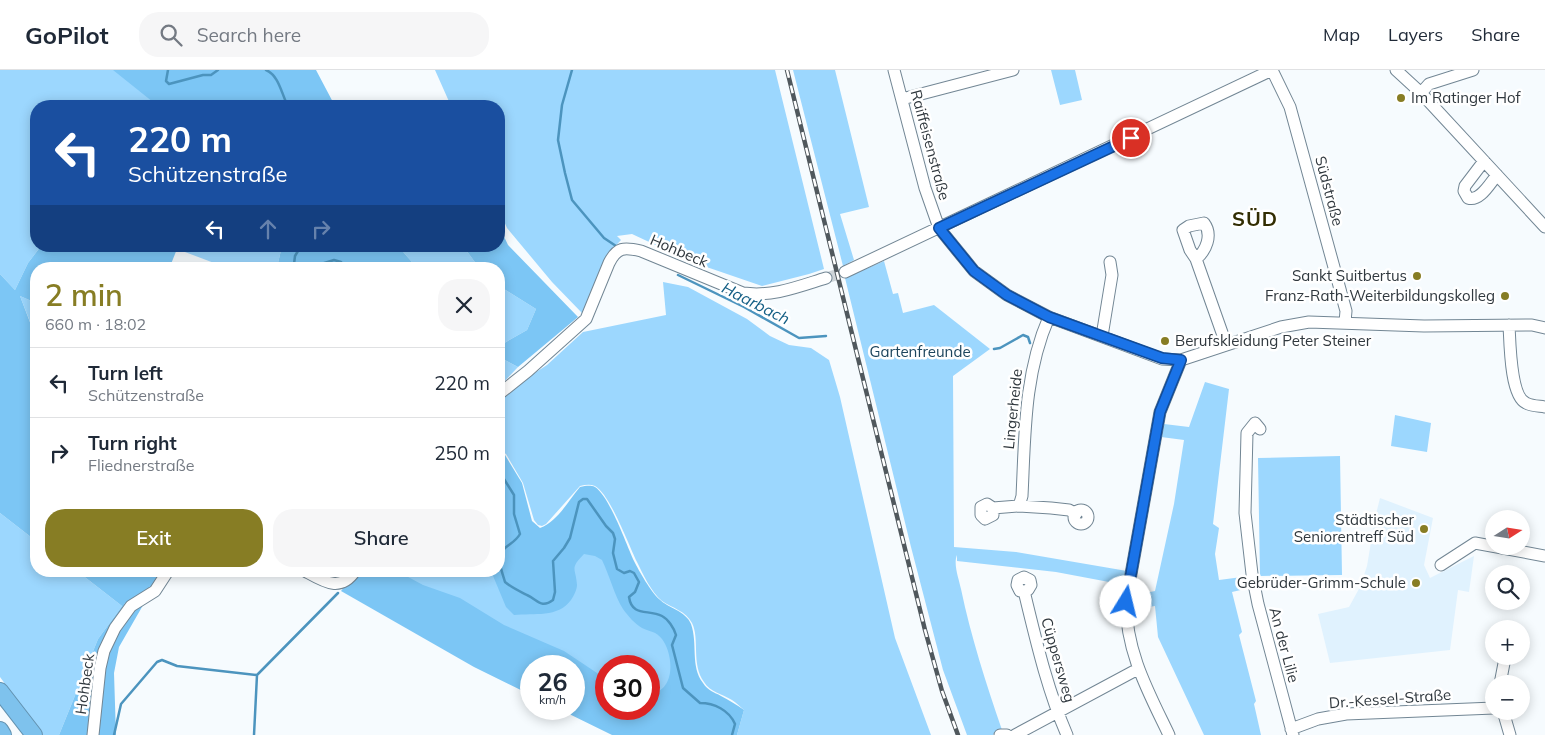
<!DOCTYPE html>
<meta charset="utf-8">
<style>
:root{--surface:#fff;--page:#f6f6f7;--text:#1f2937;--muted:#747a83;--line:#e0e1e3;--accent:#877d24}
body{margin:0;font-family:Mulish,sans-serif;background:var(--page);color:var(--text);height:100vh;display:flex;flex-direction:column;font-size:19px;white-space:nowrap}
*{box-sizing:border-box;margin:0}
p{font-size:16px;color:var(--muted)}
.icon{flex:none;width:28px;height:28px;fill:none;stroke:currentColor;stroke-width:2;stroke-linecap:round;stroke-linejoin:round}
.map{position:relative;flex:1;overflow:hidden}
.drawer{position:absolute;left:30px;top:192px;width:475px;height:315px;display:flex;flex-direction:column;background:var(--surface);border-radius:20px;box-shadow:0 2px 12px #0003}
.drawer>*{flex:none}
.hud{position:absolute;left:30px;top:30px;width:475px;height:152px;border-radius:20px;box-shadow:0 2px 12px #0003;background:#1a4fa0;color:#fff;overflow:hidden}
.needle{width:32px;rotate:78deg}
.fabs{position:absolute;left:1485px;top:440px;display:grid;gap:10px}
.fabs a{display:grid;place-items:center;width:45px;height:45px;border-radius:50%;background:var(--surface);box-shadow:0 2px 12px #0003;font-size:25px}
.speed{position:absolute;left:520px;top:585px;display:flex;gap:10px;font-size:25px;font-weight:700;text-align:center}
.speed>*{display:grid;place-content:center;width:65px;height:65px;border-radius:50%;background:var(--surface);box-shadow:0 2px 12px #0003;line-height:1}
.speed small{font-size:12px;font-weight:400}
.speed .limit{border:8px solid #d22;background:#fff;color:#111}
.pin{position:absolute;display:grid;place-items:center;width:42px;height:42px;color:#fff;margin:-21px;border:2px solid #fff;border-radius:50%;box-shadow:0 1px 5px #0007}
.me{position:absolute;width:55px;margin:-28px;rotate:9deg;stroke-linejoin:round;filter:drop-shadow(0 0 4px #0008)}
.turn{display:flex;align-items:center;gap:18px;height:105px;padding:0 15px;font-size:22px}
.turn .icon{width:65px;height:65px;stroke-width:2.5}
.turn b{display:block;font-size:35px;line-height:42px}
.lanes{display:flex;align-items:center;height:48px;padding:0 15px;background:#0003;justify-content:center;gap:25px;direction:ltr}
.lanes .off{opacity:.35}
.round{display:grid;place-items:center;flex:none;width:52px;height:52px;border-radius:20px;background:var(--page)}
.head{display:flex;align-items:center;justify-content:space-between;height:85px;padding:0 15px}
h1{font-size:30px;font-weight:600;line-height:38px;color:var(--accent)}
.action{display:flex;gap:10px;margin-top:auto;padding:10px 15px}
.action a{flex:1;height:58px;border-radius:20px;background:var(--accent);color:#fff;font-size:20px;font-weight:600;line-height:58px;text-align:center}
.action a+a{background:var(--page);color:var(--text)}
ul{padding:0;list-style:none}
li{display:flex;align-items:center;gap:15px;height:70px;padding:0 15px;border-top:1px solid var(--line)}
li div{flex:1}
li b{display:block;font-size:19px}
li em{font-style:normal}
header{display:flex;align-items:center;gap:30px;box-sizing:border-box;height:70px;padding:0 25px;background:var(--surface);border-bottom:1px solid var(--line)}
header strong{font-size:24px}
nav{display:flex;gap:28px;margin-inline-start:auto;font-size:18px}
.search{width:350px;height:45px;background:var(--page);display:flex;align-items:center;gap:12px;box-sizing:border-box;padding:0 18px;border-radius:20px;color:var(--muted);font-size:19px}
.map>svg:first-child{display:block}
.built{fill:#e0f2fe}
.green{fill:#9cd7fe}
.forest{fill:#7cc6f5}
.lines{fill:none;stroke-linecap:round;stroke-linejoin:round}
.stream{stroke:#4c94be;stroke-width:2.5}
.minor-tunnel{stroke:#ced4d8;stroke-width:11;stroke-dasharray:11 5.5;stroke-linecap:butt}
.minor-casing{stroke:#728694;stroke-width:13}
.highway-casing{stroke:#6392b0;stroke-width:18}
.minor{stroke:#fff;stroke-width:11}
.highway{stroke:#7ec2ed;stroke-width:16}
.rail-casing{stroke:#50585d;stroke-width:4.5}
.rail{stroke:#fff;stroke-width:2.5;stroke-dasharray:8;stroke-linecap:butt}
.route-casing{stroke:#114b97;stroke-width:12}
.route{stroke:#1a73e8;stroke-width:9}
.poi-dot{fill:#877d24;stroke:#fff;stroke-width:2}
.labels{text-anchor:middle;stroke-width:5;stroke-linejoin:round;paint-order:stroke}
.poi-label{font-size:15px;fill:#30383e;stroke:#fff;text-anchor:end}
.street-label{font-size:15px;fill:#30383e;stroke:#fff}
.park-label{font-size:15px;fill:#1c455d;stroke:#fff}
.water-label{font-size:16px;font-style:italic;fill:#135e84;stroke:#fff}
.district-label{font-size:20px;font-weight:bold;letter-spacing:1px;fill:#322d02;stroke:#fff}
</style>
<header>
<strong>GoPilot</strong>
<div class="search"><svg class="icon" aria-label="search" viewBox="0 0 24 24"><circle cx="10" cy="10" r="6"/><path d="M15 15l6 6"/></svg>Search here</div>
<nav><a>Map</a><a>Layers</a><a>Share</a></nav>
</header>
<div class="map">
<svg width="1545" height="665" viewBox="0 0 1545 665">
<rect width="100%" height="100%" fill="#f6fbfe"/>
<path class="built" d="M1380,428L1433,448L1424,495L1430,508L1474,486L1469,522L1458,520L1450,580L1330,593L1318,544L1349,537L1360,517L1367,496L1375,448Z"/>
<path class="green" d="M0,0H284L290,36H36V176H41L28,193L15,220L0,204Z
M435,0H775L824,199L809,204L762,216L692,192L632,164L617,166L621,170L609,183L589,234L582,243L552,212L507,158L499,140V36H451Z
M793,0H835L869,137L840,144L854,190L843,196Z
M1051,0H1075L1082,30L1060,35Z
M53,176H282L278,193L257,199H230L177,179L50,180Z
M398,176H463L480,199H418Z
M884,191L893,224L898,223L903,243L934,235L990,279L953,306L954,477L1016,482L1127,501L1125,515L1056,502L957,491V485C953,494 959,509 961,519C971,567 986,613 1002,660L995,662L993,665H967L943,600L911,477L845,208Z
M663,212L688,217L747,249L770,266L789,275L811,278L829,290L840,327L895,568L931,665H737L744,640C740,637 737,633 732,630C722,624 710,622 704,612C691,594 700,569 692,553C686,541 672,538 662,531C651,522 643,504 637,492C629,476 610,424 595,416C590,414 585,415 580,416L546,454L542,456L538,455L534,450L523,413L506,384L499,380V326L547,295L583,262L666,245Z
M499,216L536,239L527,260L499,276Z
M20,226L36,233V268L34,262Z
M499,287L518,297L499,317Z
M1205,312L1229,319L1213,454L1219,458L1215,484L1219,510L1242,507L1245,519L1232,522L1242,562L1239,565L1256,631L1254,634L1261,665H1204L1158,567L1155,536L1135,539V525L1155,521L1174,434L1184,370L1161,367L1164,354L1189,357Z
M1395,345L1431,353L1427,382L1391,376Z
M1340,386L1342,505L1260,506L1258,388Z
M499,389L527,483L578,424L734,665L649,634V596H606V613L390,501H499Z
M0,443L36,471V501H77L122,536L98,569L59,665H43L0,607Z"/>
<path class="forest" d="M113,0H316L335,36H158Z
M499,156L508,175L578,247L518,297L499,287V276L527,260L536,239L499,216V199H480L463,176H499Z
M41,176H53L51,180L177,179L169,199H36V233L20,226L36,268V471L0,443V204L15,220L28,193Z
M282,176H398L418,199H257L278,193Z
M499,382L505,385L522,413L532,451L540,458C558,451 568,431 580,417C586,416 590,415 595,417C610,427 626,474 634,491C639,501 651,522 659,529C668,538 686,541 691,554C698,574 690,596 703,613C708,621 714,622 721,626C729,630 737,635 744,640L737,665H612L559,639H574V596H531V625L474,597L341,521L357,501H397L423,515L460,528L504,555L564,581L606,609V639H649V624C676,622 674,585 662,569C656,561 650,562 642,558C635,554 628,546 623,539C615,527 609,504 602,490L595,486L584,484C569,499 576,498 577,515C577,519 574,526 571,530C558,548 534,543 514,545L506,537L491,501H499V464L502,459L499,441Z
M77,501H162L152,521L124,534L146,530L119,577L114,603L116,665H59L98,569L122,536Z"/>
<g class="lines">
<path class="stream" d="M168,0L166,11L169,14L203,5H211L218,0
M266,0C278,5 281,21 286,32L284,36
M572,0L562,35L558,70L565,103L572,130L604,168L616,176
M301,199L296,198L294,194L295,186L301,176
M305,199L334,190L341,192L344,196V199
M678,205L744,237L799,268L826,266
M994,279L1000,278L1023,265L1028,267L1030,273
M499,401L514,425V444L520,464C516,471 511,473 505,478C495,487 502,501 505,512C512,518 519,521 527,525C538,530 541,539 553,530L555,522L553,491L564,478L570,468L579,432L583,429H587L606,456L613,463L615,469L613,483L617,499L624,503L630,501L634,503L639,512L635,522L629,527C632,547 648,539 662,546C668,549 674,558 676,565L672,575L683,618L700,633C714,633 729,640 735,654L732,665
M114,665L121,634L157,592L162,590L177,596L257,605
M254,665L257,605L338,523"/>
<path class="minor-tunnel" d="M826,208L845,202"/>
<defs>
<path id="minor" d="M894,0L925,118L939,158L974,201L1007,225L1049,247L1162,289L1181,290L1281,257L1309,252L1424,256L1532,255L1545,258
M1272,0L1290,37L1346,241L1345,252
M1396,0L1421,23L1545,157
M1421,23L1429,14L1473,0
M902,29L1013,0
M1484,91L1465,116L1464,121L1468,128C1480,132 1490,113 1497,105
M1196,189C1206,181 1213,165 1204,153L1189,156L1183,160L1190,180L1196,189L1226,274
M845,202L1272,0
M1509,255C1510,271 1510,326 1526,333C1531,336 1539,336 1545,337
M1102,266L1112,205L1110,192
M499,324L528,301L586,249L609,193C617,177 624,177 641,181L743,223C773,227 797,217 826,208
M1260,359L1255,353L1247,363L1245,443L1252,504L1258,534L1293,665
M1019,436L1022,426C1025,365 1024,304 1049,247
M993,438V445L985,449L981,445V437L987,434L993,438L1019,436L1051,438L1069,440L1076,444
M1074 447a7 7 0 1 1 14 0a7 7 0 1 1-14 0Z
M1441,495L1475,473L1545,486
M305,501C323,511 340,523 355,501
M1024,521L1028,520L1031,515L1030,510L1024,507L1018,510L1017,515L1020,521H1024C1036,570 1047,619 1067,665
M1500,614L1505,588
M1503,641L1510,665
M1291,659L1318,649L1346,644L1494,638
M93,665L100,598L104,581L115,558L131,536L155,521L168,501
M1000,665H1007
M1015,665L1138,599
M1169,665C1148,621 1126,582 1126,532L1160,342L1181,290"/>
<path id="highway" d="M0,621L34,665
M0,660L3,665"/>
</defs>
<use href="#minor" class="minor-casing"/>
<use href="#highway" class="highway-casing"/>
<use href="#minor" class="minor"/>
<use href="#highway" class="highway"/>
<defs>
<path id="rail" d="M787,0L925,560L942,621L958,665"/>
</defs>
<use href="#rail" class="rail-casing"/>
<use href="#rail" class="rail"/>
</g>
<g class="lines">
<defs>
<path id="route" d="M1126,532L1160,342L1181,290L1162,288L1049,247L1007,225L974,201L939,158L1131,68"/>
</defs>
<use href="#route" class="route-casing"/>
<use href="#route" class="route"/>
</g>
<g class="poi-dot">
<circle cx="1401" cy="28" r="5"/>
<circle cx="1417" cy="206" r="5"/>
<circle cx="1505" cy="226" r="5"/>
<circle cx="1165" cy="271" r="5"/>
<circle cx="1424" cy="459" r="5"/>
<circle cx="1416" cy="513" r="5"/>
</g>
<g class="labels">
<g class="poi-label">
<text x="1411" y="33" text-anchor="start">Im Ratinger Hof</text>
<text x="1407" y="211">Sankt Suitbertus</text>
<text x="1495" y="231">Franz-Rath-Weiterbildungskolleg</text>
<text x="1175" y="276" text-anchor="start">Berufskleidung Peter Steiner</text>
<text x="1414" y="455">Städtischer<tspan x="1414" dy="17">Seniorentreff Süd</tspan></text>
<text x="1406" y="518">Gebrüder-Grimm-Schule</text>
</g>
<g class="street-label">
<text transform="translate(930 75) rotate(75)" y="5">Raiffeisenstraße</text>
<text transform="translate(1329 121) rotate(75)" y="5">Südstraße</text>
<text transform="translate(679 181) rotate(23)" y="5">Hohbeck</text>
<text transform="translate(1013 339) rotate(-84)" y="5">Lingerheide</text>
<text transform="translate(1284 575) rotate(75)" y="5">An der Lilie</text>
<text transform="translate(1058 590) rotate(74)" y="5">Cüppersweg</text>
<text transform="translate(85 614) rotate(-82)" y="5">Hohbeck</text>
<text transform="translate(1390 629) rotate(-4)" y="5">Dr.-Kessel-Straße</text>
</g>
<g class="park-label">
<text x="920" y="287">Gartenfreunde</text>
</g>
<g class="water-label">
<text transform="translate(756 233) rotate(27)" y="6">Haarbach</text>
</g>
<g class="district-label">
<text x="1255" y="156">SÜD</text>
</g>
</g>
</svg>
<div class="fabs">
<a><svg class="needle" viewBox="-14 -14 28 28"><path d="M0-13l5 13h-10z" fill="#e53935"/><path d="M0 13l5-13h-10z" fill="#747a83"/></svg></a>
<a><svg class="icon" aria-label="search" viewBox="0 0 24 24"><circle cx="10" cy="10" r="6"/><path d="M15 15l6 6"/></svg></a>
<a>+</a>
<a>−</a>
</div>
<div class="speed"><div>26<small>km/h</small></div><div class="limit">30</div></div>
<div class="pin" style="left:1131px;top:68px;background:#d93025"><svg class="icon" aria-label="arrive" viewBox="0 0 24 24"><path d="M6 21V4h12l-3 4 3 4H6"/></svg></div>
<svg class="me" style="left:1126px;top:532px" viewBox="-20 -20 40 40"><circle r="19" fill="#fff"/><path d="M0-13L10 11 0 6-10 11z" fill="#1a73e8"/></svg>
<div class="hud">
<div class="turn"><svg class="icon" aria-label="left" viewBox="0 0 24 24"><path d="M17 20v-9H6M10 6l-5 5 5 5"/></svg><div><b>220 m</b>Schützenstraße</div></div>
<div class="lanes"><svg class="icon" aria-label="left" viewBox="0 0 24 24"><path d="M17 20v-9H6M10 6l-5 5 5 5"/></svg><svg class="icon off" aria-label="ahead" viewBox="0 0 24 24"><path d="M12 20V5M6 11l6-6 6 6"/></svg><svg class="icon off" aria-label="right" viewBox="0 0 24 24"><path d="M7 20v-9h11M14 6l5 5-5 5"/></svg></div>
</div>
<section class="drawer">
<div class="head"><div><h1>2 min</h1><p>660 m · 18:02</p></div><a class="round"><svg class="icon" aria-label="close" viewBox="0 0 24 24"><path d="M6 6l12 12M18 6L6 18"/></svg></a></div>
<ul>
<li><svg class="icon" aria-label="left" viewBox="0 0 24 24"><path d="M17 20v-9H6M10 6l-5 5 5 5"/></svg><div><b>Turn left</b><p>Schützenstraße</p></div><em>220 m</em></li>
<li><svg class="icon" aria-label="right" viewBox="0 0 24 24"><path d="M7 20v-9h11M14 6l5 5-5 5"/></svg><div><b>Turn right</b><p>Fliednerstraße</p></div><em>250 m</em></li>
</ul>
<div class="action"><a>Exit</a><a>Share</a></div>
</section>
</div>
